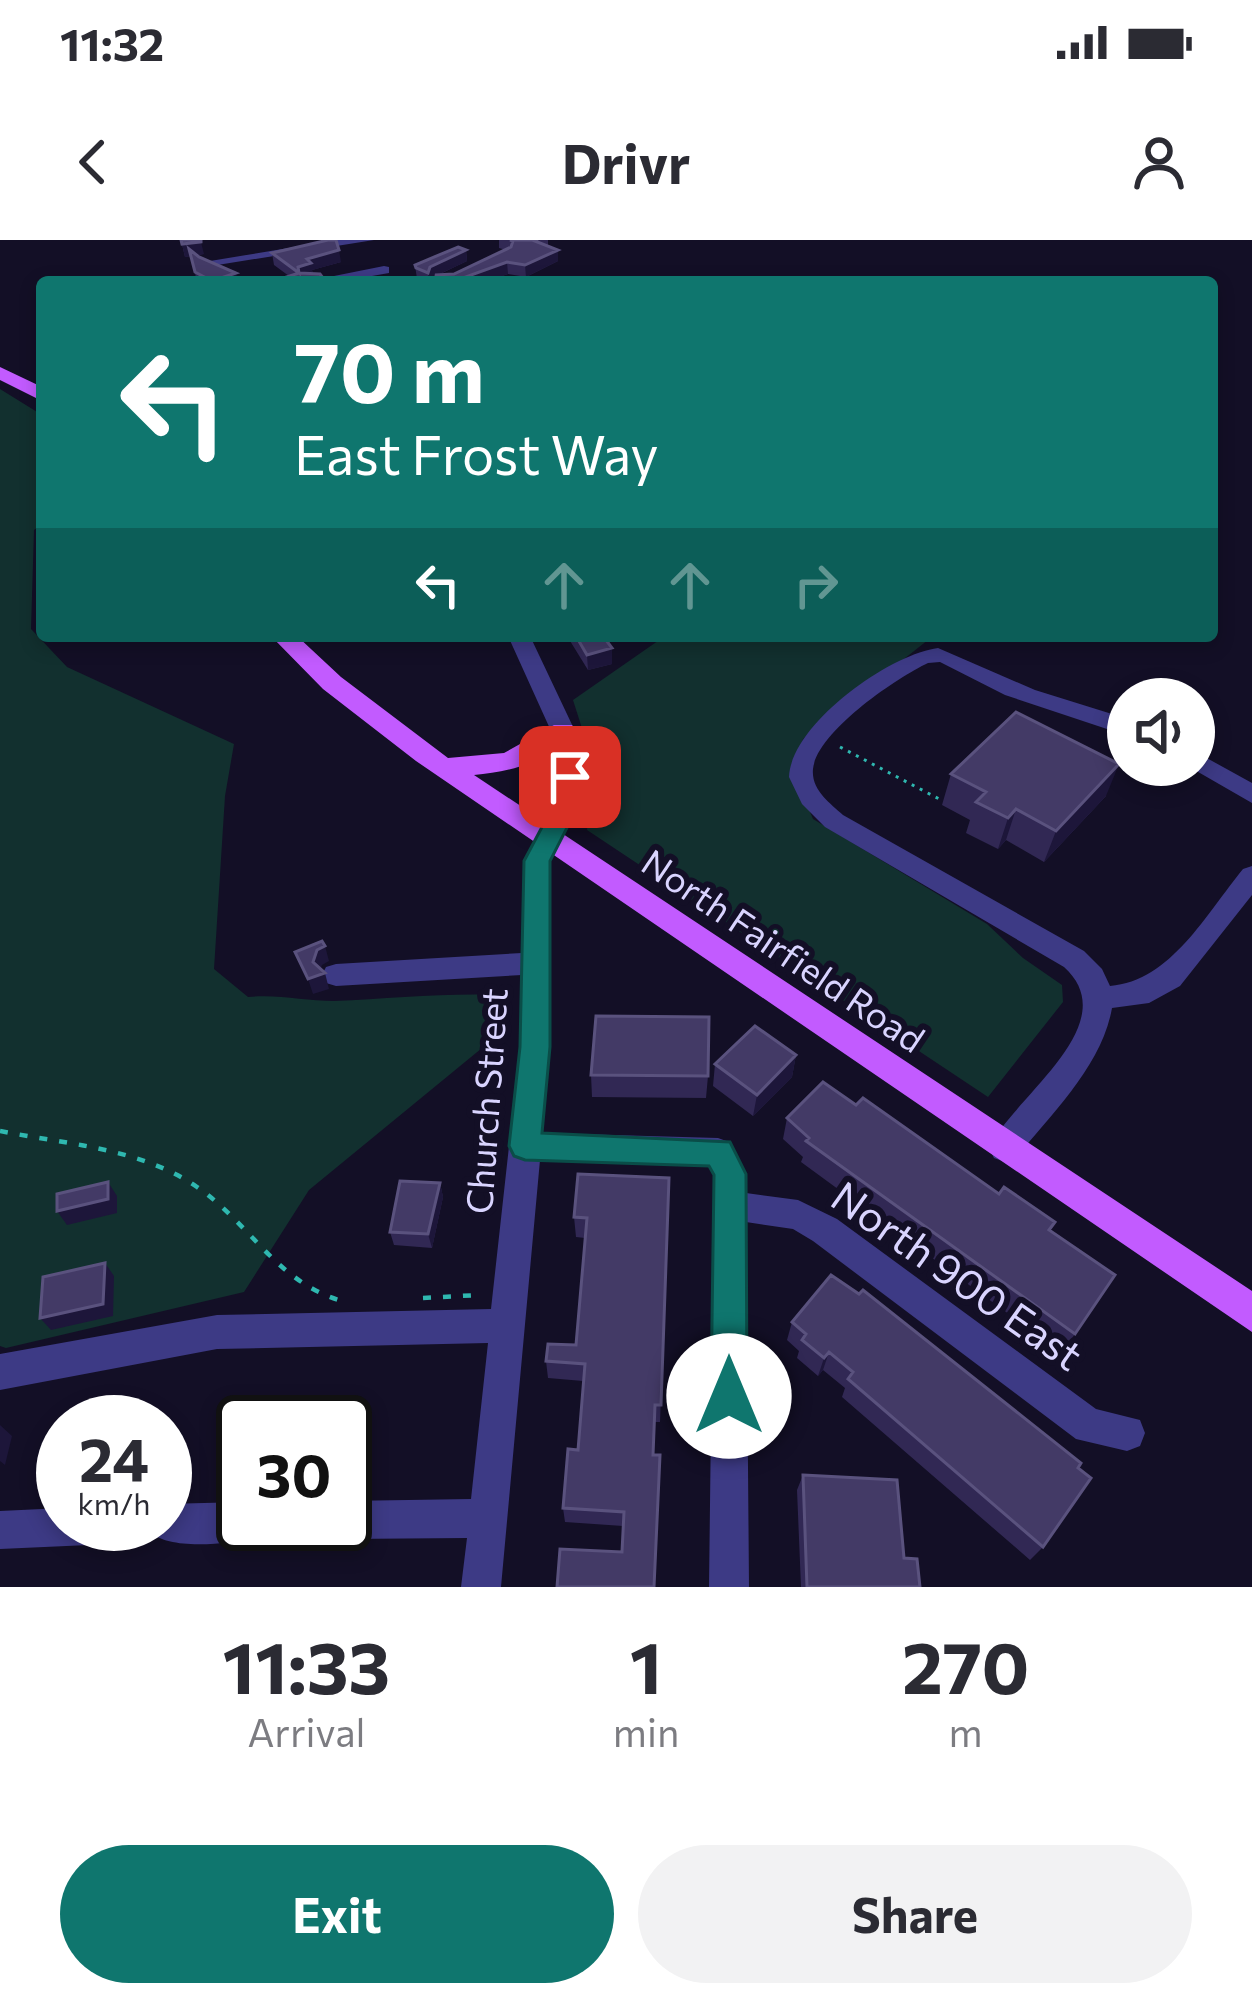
<!DOCTYPE html>
<style>
:root{--surface:#fff;--page:#f2f2f3;--text:#2b2b33;--muted:#7c7c81;--accent:#0f766e}
body{margin:0;font-family:Commissioner,sans-serif;background:var(--page);color:var(--text);height:100vh;display:flex;flex-direction:column;font-size:45px;white-space:nowrap}
*{box-sizing:border-box;margin:0}
p{font-size:39px;color:var(--muted)}
.icon{flex:none;width:66px;height:66px;fill:none;stroke:currentColor;stroke-width:2;stroke-linecap:round;stroke-linejoin:round}
.map{position:relative;height:1347px;overflow:hidden}
.drawer{display:flex;flex-direction:column;background:var(--surface);flex:1}
.drawer>*{flex:none}
.hud{position:absolute;left:36px;top:36px;width:1182px;height:366px;border-radius:12px;box-shadow:0 6px 18px #0003;background:#0f766e;color:#fff;overflow:hidden}
.tools{position:absolute;left:1107px;top:438px;display:grid;gap:24px}
.tools a{display:grid;place-items:center;width:108px;height:108px;border-radius:50%;background:var(--surface);box-shadow:0 6px 18px #0003;font-size:60px}
.speed{position:absolute;left:36px;top:1155px;display:flex;gap:24px;font-size:60px;font-weight:700;text-align:center}
.speed>*{display:grid;place-content:center;width:156px;height:156px;border-radius:50%;background:var(--surface);box-shadow:0 6px 18px #0003;line-height:1}
.speed small{font-size:30px;font-weight:400}
.speed .limit{border:6px solid #111;border-radius:18px;background:#fff;color:#111}
.pin{position:absolute;display:grid;place-items:center;width:102px;height:102px;color:#fff;margin:-51px;border-radius:24px;box-shadow:0 6px 18px #0006}
.me{position:absolute;width:132px;margin:-66px;rotate:0deg;stroke-linejoin:round;filter:drop-shadow(0 0 9px #0008)}
.turn{display:flex;align-items:center;gap:42px;height:252px;padding:0 60px;font-size:54px}
.turn .icon{width:156px;height:156px;stroke-width:2.5}
.turn b{display:block;font-size:84px;line-height:102px}
.lanes{display:flex;align-items:center;height:114px;padding:0 60px;background:#0003;justify-content:center;gap:60px;direction:ltr}
.lanes .off{opacity:.35}
.eta{display:flex;justify-content:space-evenly;align-items:center;height:204px;text-align:center}
.eta b{font-size:72px;font-weight:700;line-height:84px}
.button{display:flex;gap:24px;margin-top:auto;padding:24px 60px}
.button a{flex:1;height:138px;border-radius:72px;background:var(--accent);color:#fff;font-size:48px;font-weight:700;line-height:138px;text-align:center}
.button a+a{background:var(--page);color:var(--text)}
.status{display:flex;justify-content:space-between;align-items:center;height:84px;padding:0 60px;background:var(--surface);direction:ltr}
.status svg{height:33px;fill:currentColor}
header{display:flex;justify-content:space-between;align-items:center;height:156px;padding:0 60px;background:var(--surface);font-size:54px;font-weight:700}
.map>svg:first-child{display:block}
.green{fill:#12302f}
.lines{fill:none;stroke-linecap:round;stroke-linejoin:round}
.path-far1{stroke:#2fb8b0;stroke-width:3;stroke-dasharray:3 6;stroke-linecap:butt}
.path{stroke:#2fb8b0;stroke-width:4.5;stroke-dasharray:8 12;stroke-linecap:butt}
.minor{fill:#3d3a85;fill-rule:evenodd}
.major{fill:#c25bff;fill-rule:evenodd}
.wall{fill:#312854}
.shaded-wall{fill:#1d163a}
.building{fill:#433a66;stroke:#5a527e;stroke-width:3}
.route{fill:#0f766e;stroke:#0a4d48;stroke-width:3}
.labels{text-anchor:middle;stroke-width:12;stroke-linejoin:round;paint-order:stroke}
.street-label{font-size:36px;fill:#d9d4ff;stroke:#130f26}
.near-street-label{font-size:42px;fill:#d9d4ff;stroke:#130f26}
</style>
<div class="status"><b>11:32</b><svg viewBox="0 0 49 12"><path d="M0 12V9h3v3zM5 12V6h3v6zM10 12V3h3v9zM15 12V0h3v12zM26 1h20v11H26zM47 4h2v5h-2z"/></svg></div>
<header><svg class="icon" aria-label="back" viewBox="0 0 24 24"><path d="M15 5l-7 7 7 7"/></svg>Drivr<svg class="icon" aria-label="person" viewBox="0 0 24 24"><circle cx="12" cy="8" r="4"/><path d="M4 21q1-7 8-7t8 7"/></svg></header>
<div class="map">
<svg width="1252" height="1347" viewBox="0 0 1252 1347">
<rect width="100%" height="100%" fill="#130f26"/>
<path class="green" d="M0,149L42,175V284L34,290L31,389L67,427L234,504L225,556L214,729L248,757C278,754 305,761 334,761C389,759 443,753 498,755L493,799L309,950L244,1052L6,1108L0,1106Z
M665,396H933L803,499L794,534L813,579L987,684L1023,718L1062,745L1063,762L988,857L587,590L593,523L573,460Z"/>
<g class="lines">
<path class="path-far1" d="M840,507L943,561"/>
<path class="path" d="M0,891C65,904 141,908 197,947C251,984 276,1042 342,1061
M423,1058L479,1055"/>
<path class="minor" d="M337,0H374L205,27L198,23Z
M384,26L389,27V33L338,42H304Z
M508,396H530L575,491L582,537L575,572L550,621V807L542,893L718,898L729,902L746,934V953L798,960L837,979L1096,1169L1140,1180L1145,1193L1140,1206L1127,1211L1076,1199L813,1001L793,989L746,982L749,1347H709L714,935L709,926L540,920L501,1347H461L467,1298L345,1299L331,1294L327,1284H345V1261L471,1259L488,1103L217,1109L0,1150V1114L217,1075L491,1069L520,807L522,735L336,746L326,743L322,735L326,727L336,724L522,713L524,621L549,572L558,537L551,491Z
M938,408L1035,450L1128,479V496L1005,455L940,422L928,423C896,438 817,492 813,529C811,550 830,563 843,575L1084,711L1102,729L1110,746C1171,741 1206,674 1243,629L1252,626V655L1180,746L1149,763L1112,768C1102,826 1051,874 1016,918L1005,922L994,918L989,908C1013,857 1127,784 1064,727L825,587L802,564L789,537C791,484 890,414 938,408Z
M1194,511L1252,543V563L1186,525H1194Z
M243,1262V1284H261L257,1295C232,1305 168,1311 149,1291L147,1298L133,1303L0,1309V1271L63,1268V1284H165V1264Z"/>
<path class="major" d="M0,127L42,147V161L0,140Z
M271,396H297L341,437L448,518L504,513L554,485H572L576,491C552,521 511,532 474,535L1252,1051V1092L416,521L323,449Z"/>
</g>
<path class="wall" d="M181,0L204,14L197,15L238,42H197L191,16L185,17Z
M499,0H548V6L558,21L526,37L508,34L485,42H436L435,36L431,38L430,42L417,39L415,25L466,10L467,21L438,35L454,34L506,10L499,8Z
M272,13L341,22L312,30L313,34L326,42H275L289,36L274,25Z
M567,396H603L612,424L588,430Z
M951,534L1106,556L1044,622L1006,600L998,609L966,593L970,580L942,565Z
M796,815L792,837L753,876L713,846L715,824Z
M591,835L708,836L706,858L592,857Z
M856,865L999,954L1055,982L1050,991L1115,1035L1062,1113L801,922L803,917L783,899L787,878Z
M669,938L660,1182H654L622,1312L623,1286L565,1282L563,1268L578,1210L583,1141L548,1138L546,1121L576,1105L585,998L576,997L574,977Z
M440,943L443,957L432,1008L394,1005L390,992Z
M831,1035L1043,1307L1030,1320L842,1157L845,1148L823,1130L818,1136L797,1118L799,1111L787,1100L792,1082Z
M803,1235L904,1318L920,1347H801L797,1250Z"/>
<path class="shaded-wall" d="M201,2L204,14L185,17L182,4Z
M339,10L341,22L312,30L313,36L300,39L298,27L307,19Z
M466,10L467,21L431,38L429,42L428,33L430,27Z
M558,10V21L526,37L525,25Z
M507,22L508,34L485,42H452Z
M236,33L238,42H212V41Z
M612,408V424L588,430L587,415Z
M1119,524L1106,556L1044,622L1056,591Z
M1016,569L1006,600L998,609L1008,578Z
M325,706L329,721L322,725L318,736L325,733L329,749L313,754L308,739L317,710Z
M796,815L792,837L753,876L757,855Z
M108,942L117,956V973L67,985L57,971Z
M440,943L443,957L432,1008L428,994Z
M105,1023L114,1036L113,1076L51,1090L40,1078Z
M829,1112L823,1130L818,1136L824,1118Z
M0,1185L12,1196L5,1225L0,1221Z"/>
<path class="building" d="M181,0H201V2L182,4Z
M328,0H336L339,10L307,19L311,23L298,27L299,33L272,13Z
M510,0H538L535,1L558,10L525,25L507,22L452,42L435,35L454,34L511,7L513,1Z
M458,7L466,10L430,27L428,33L416,28L415,25Z
M189,9L199,17L236,33L212,41L195,32Z
M299,33L320,34L326,42L274,41Z
M576,396H603L612,408L587,415Z
M1016,472L1119,524L1056,591L1016,569L1008,578L976,562L986,552L951,534Z
M322,701L325,706L317,710L313,722L325,733L308,739L295,712Z
M596,776L709,777L708,836L591,835Z
M755,786L796,815L757,855L715,824Z
M823,842L856,865L863,858L999,954L1004,947L1055,982L1049,990L1115,1035L1075,1094L806,901L809,898L787,878Z
M578,934L669,938L661,1165H655L653,1215H660L654,1347H557L560,1309L622,1312L624,1272L563,1268L568,1209L578,1210L585,1124L546,1121L548,1104L576,1105L587,978L574,977Z
M400,941L440,943L428,994L390,992Z
M108,942V959L57,971V954Z
M105,1023L103,1064L40,1078L43,1037Z
M831,1035L859,1054L863,1050L1081,1223L1078,1228L1091,1238L1043,1307L848,1139L853,1132L829,1112L824,1118L802,1100L806,1094L792,1082Z
M803,1235L897,1240L904,1318L917,1319L920,1347H807Z"/>
<path class="route" d="M570,529L583,537L575,572L550,621V807L542,893L730,902L746,934L747,1156L742,1169L729,1174L716,1169L711,1156L714,935L709,926L525,920L514,916L509,906L520,807L524,621L550,572L558,537Z"/>
<g class="labels">
<g class="street-label">
<text transform="translate(783 711) rotate(34)" y="13">North Fairfield Road</text>
<text transform="translate(487 861) rotate(-86)" y="13">Church Street</text>
</g>
<g class="near-street-label">
<text transform="translate(957 1036) rotate(35)" y="15">North 900 East</text>
</g>
</g>
</svg>
<div class="tools">
<a><svg class="icon" aria-label="sound" viewBox="0 0 24 24"><path d="M4 9h4l5-4v14l-5-4H4zM17 9q2 3 0 6"/></svg></a>
</div>
<div class="speed"><div>24<small>km/h</small></div><div class="limit">30</div></div>
<div class="pin" style="left:570px;top:537px;background:#d93025"><svg class="icon" aria-label="arrive" viewBox="0 0 24 24"><path d="M6 21V4h12l-3 4 3 4H6"/></svg></div>
<svg class="me" style="left:729px;top:1156px" viewBox="-20 -20 40 40"><circle r="19" fill="#fff"/><path d="M0-13L10 11 0 6-10 11z" fill="#0f766e"/></svg>
<div class="hud">
<div class="turn"><svg class="icon" aria-label="left" viewBox="0 0 24 24"><path d="M17 20v-9H6M10 6l-5 5 5 5"/></svg><div><b>70 m</b>East Frost Way</div></div>
<div class="lanes"><svg class="icon" aria-label="left" viewBox="0 0 24 24"><path d="M17 20v-9H6M10 6l-5 5 5 5"/></svg><svg class="icon off" aria-label="ahead" viewBox="0 0 24 24"><path d="M12 20V5M6 11l6-6 6 6"/></svg><svg class="icon off" aria-label="ahead" viewBox="0 0 24 24"><path d="M12 20V5M6 11l6-6 6 6"/></svg><svg class="icon off" aria-label="right" viewBox="0 0 24 24"><path d="M7 20v-9h11M14 6l5 5-5 5"/></svg></div>
</div>
</div>
<section class="drawer">
<div class="eta">
<div><b>11:33</b><p>Arrival</p></div>
<div><b>1</b><p>min</p></div>
<div><b>270</b><p>m</p></div>
</div>
<div class="button"><a>Exit</a><a>Share</a></div>
</section>
